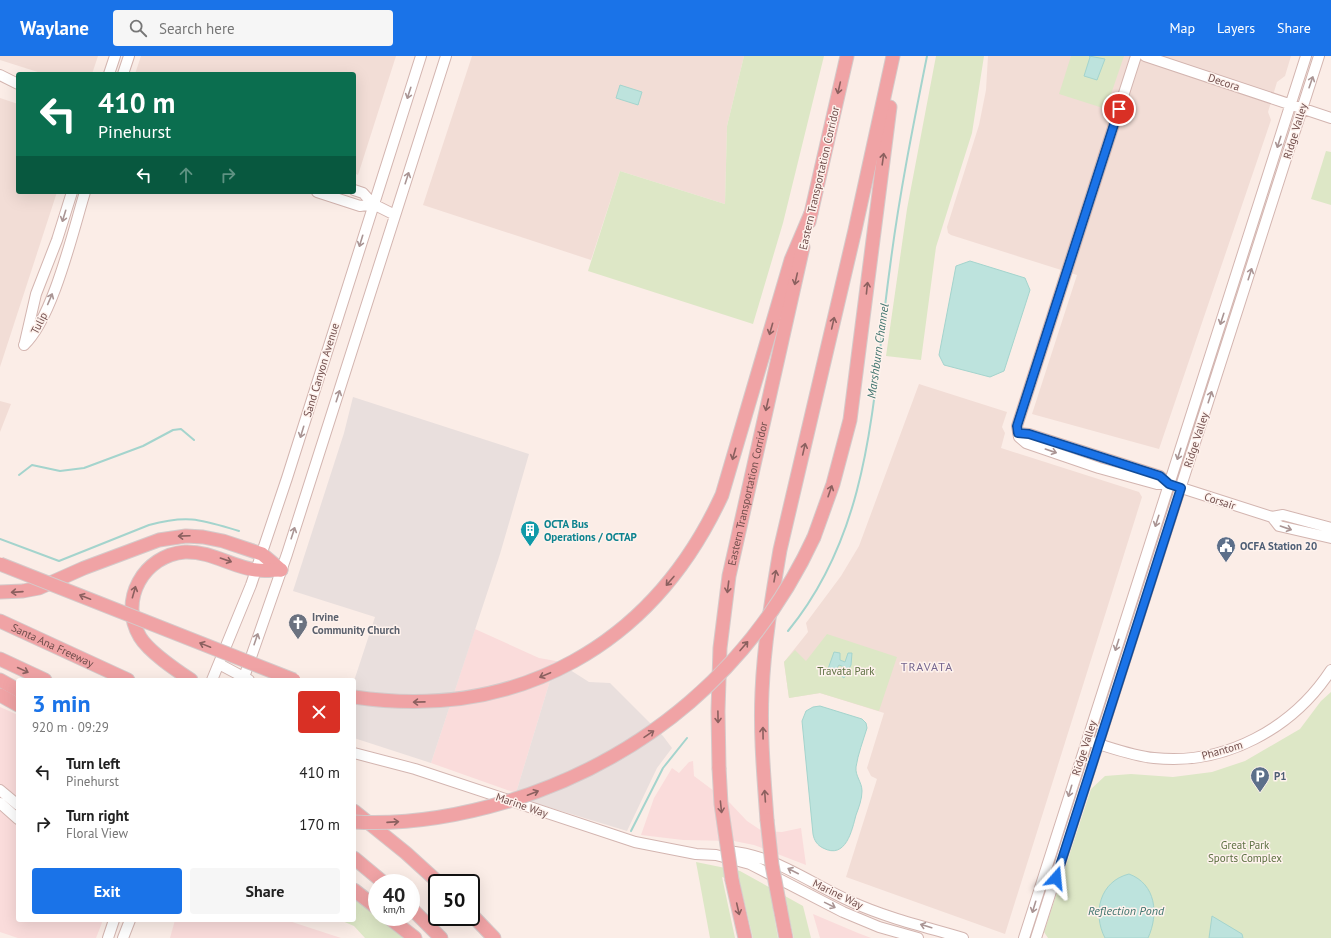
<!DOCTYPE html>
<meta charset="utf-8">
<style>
:root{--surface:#fff;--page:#f6f6f6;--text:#222;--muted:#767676;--accent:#1a73e8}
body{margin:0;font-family:"PT Sans",sans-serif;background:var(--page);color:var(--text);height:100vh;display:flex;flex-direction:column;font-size:15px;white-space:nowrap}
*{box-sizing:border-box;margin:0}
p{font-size:13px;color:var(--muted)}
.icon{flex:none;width:22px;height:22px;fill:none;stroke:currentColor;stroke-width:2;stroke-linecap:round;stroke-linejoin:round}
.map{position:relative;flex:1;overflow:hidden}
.details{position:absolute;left:16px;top:622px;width:340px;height:244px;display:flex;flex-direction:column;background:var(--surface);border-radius:4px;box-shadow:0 4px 16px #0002}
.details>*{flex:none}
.hud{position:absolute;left:16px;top:16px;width:340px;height:122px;border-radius:4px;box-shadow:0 4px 16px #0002;background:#0b6e4f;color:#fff;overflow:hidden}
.speed{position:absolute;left:368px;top:818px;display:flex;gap:8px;font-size:20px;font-weight:700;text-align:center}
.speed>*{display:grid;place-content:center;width:52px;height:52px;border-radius:50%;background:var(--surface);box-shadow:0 4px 16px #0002;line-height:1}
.speed small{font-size:10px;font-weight:400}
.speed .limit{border:2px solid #111;border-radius:6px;background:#fff;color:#111}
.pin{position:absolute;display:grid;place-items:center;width:34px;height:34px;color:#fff;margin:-17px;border:2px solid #fff;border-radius:50%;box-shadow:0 1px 4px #0007}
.me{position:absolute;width:44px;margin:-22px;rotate:18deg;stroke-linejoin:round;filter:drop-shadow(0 0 3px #0008)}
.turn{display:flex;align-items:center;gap:14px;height:84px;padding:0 16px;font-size:18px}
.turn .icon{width:52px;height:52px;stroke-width:2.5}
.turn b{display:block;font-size:28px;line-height:34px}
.lanes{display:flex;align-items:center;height:38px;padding:0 16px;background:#0003;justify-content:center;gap:20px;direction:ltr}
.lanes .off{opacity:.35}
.round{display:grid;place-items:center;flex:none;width:42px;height:42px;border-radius:4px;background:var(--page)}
.summary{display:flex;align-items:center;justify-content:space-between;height:68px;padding:0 16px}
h1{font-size:24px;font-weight:600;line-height:30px;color:var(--accent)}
.cta{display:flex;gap:8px;margin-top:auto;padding:8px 16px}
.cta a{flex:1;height:46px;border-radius:4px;background:var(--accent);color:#fff;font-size:16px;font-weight:600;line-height:46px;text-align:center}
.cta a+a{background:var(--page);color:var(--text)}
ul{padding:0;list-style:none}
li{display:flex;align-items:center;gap:12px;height:52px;padding:0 16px}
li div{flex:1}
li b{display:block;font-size:15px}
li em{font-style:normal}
header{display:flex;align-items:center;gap:24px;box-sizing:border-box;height:56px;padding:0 20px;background:var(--accent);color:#fff}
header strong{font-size:19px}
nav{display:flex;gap:22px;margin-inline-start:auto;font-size:14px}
.search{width:280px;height:36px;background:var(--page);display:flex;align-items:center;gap:10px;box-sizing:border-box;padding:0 14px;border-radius:4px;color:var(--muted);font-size:15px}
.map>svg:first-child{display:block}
.residential{fill:#f2ddd6}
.commercial{fill:#fadcdb}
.industrial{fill:#e9dfdd}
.green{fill:#dde7c6}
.water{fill:#bde3dd;stroke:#a4d4cd}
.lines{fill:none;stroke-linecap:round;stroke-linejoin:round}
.stream{stroke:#a4d4cd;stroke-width:2}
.secondary-casing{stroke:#d3b5b0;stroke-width:12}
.highway-casing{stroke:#d5caca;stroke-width:15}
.secondary{stroke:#fff;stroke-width:10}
.highway{stroke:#f0a3a5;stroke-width:13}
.highway-bridge-casing{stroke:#d5caca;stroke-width:15;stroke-linecap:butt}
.highway-bridge{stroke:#f0a3a5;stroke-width:13}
.oneway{stroke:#aa9594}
.oneway2{stroke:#8b605f}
.route-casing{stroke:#114b97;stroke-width:10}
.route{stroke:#1a73e8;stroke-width:7}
.labels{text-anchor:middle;stroke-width:3;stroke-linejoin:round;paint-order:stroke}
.street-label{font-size:11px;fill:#724f4d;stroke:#fef2ed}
.culture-label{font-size:11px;font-weight:bold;fill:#0d838f;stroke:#fef2ed;text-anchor:start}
.service-label{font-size:11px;font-weight:bold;fill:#4e5e75;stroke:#fef2ed;text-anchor:start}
.worship-label{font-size:11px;font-weight:bold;fill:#5b616d;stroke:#fef2ed;text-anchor:start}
.park-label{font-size:11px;fill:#5e7143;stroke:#fef2ed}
.water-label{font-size:12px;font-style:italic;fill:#427670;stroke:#fef2ed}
.neighbourhood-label{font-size:12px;letter-spacing:1px;fill:#74658e;stroke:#fef2ed}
</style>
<header>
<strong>Waylane</strong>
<div class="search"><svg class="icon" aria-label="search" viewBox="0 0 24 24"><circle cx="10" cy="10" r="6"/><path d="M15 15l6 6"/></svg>Search here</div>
<nav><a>Map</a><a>Layers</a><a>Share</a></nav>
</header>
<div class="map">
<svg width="1331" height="882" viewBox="0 0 1331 882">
<rect width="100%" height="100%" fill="#fbede7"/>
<path class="residential" d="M0,0H98L92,18H44L0,4Z
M141,0H396L358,119L354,117V18H135Z
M472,0H744L727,70L725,148L620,115L591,204L423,149Z
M988,0H1291L1285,20L1277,26L1268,56L1271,64L1159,393L1032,358L1077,219L951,179L948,177L947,171L979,69L986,34Z
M0,42L18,48V136H57L0,311Z
M919,328L1007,356L1002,371L1005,377L1001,392L1139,436L1142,441L1005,878L846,821L877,723L871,720L867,712L884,657L820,637L789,642L784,606L808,576L806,567L841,520L859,490Z
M0,345L11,348L0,376Z"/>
<path class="commercial" d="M475,573L539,602L556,605L516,737L431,707Z
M0,651L18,659V864H103L96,882H18L0,876Z
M693,705L694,720L730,747L747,765L762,775L782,776L801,772L806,809L754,789L734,785L683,784L641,779L654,742L672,712L679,717L689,706Z
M813,858L858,877L871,882H820Z
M175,864H286L341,882H170Z"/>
<path class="industrial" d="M353,341L529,398L500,498L431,707L354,682V625L375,561L293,535L344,377Z
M556,605L589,626L610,627L663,680L672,692L657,712L627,775L535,747L516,737Z"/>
<path class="green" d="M744,0H824L783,167L753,268L588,215L620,115L725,148L727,70Z
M936,0H984L972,77L936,191L921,304L886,300L907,153Z
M1071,0H1124L1106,53L1059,38Z
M1326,95L1331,96V149L1311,143Z
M827,578L897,601L879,655L820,637L789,642L784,606L795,594L806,605Z
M1331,636V882H1048L1044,876L1091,733L1105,720L1131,718L1173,721L1212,716L1245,705L1300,673L1321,645Z
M696,806L740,815L803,850L811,882H794L787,853L772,848L778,882H753L740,828L722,821L735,882H710Z
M354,839L377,858V861H381L408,882H365L354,870L340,864H354Z"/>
<path class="water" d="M1089,0L1105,3L1097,24L1084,20L1090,1Z
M620,29L642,36L638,49L616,42Z
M970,205L1025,222L1030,234L1004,315L990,321L944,309L939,299L956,210Z
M834,596L840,597V604L845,606L848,597H852L851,609L844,622L840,619L844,611L839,609L835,615L828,613Z
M820,650L862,663L866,667L867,672C863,685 858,698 856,711C855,720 862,726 862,735C862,743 859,751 856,759C852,774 846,804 823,792C817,789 814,784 813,778L802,665L806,655L813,651Z
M1129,818C1156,828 1159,858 1148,882H1105C1092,857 1100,825 1129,818Z
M1212,860L1242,878L1243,882H1209Z"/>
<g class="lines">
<path class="stream" d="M19,419L32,409L60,415L84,412L143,390L173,374L181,373L194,384
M0,483L59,505L149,469C189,458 202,464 239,475
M788,575C874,470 872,339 890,211C899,140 913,70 927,0
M631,775L663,712L687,682"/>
<defs>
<path id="secondary" d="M1136,0L1017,370L1019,381L1026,387L1099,412L1157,428H1169L1272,461L1279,470L1331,482
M1145,0L1331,62
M109,18L115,0
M123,18L129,0
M0,19L18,28
M354,134L363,137L373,148L395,159
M317,136L360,150L373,148
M25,286L36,238L57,184L72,136
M24,289C53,262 73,175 85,136
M1018,377L1029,378L1160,420L1169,428
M1272,461L1283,459L1331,472
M219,608L249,624
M212,624L251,529L287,422L421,0
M243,624L287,498L446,0
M1092,686C1112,692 1133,700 1154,702C1225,710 1293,672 1331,614
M354,697L415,713L635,786L696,798L716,799L750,808L843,856L879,871L918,882
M0,734L18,749
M0,747L18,763
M728,795C777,800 809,827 852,846C887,862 926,871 963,882
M108,882L114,864
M123,882L130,864
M1024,882L1306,0
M1036,882L1319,0"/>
<g id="highway">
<path d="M809,166L847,0"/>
<path d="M814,481L833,428L850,364L890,51"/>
<path d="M0,536L23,535L39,532L84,512L159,484L186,480L203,481L223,485L262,498L281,514"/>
<path id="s1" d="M0,565L128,624"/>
<path d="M0,603L45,624"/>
<path d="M0,624L18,634"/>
<path d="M191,624C176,614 149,596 140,581C118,544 144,499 185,496C211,495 232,511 256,514C264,515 273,514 281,514"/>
<path d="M0,639L18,649"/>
<path d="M354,641C518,665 653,589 722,439L791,204L811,157"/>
<path id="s2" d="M719,712L718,655L720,592L729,520L803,191"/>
<path d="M354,755L406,797L439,827"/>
<path d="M767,764C764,722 760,679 762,636C764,588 772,541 780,494L855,174L893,0"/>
<path d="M354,802L384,827"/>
<path d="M732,824L745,882"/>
<path d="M354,834L377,852"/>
<path d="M780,851L786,882"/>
<path d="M411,852L441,882"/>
<path d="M471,858L494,882"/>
<path d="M388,861L415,882"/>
</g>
</defs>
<use href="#secondary" class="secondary-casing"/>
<use href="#highway" class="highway-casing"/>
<use href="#secondary" class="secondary"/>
<use href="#highway" class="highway"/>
<defs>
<path id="highway-bridge" d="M0,508L294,624
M719,712L721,748L732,824
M767,764L772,809L780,851
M354,766C406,769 459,760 509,745C645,703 754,611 814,481"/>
</defs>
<use href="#highway-bridge" class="highway-bridge-casing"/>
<use href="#highway-bridge" class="highway-bridge"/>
</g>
<defs><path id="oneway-shaft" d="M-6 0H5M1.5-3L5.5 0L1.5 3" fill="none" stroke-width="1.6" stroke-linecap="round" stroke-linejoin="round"/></defs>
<g class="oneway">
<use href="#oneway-shaft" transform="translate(1311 26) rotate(-71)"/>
<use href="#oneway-shaft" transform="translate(409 37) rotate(108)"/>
<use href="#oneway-shaft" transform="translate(1279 86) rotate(108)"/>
<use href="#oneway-shaft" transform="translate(407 122) rotate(-72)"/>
<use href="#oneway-shaft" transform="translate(64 160) rotate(107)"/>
<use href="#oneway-shaft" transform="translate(361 185) rotate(107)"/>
<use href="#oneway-shaft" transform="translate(1250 218) rotate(-72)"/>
<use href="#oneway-shaft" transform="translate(50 243) rotate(-67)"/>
<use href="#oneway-shaft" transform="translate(1222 263) rotate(108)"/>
<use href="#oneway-shaft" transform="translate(338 340) rotate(-72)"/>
<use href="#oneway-shaft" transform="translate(1210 341) rotate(-72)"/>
<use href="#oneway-shaft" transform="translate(302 376) rotate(107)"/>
<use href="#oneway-shaft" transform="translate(1051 395) rotate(19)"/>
<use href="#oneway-shaft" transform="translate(1179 398) rotate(108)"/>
<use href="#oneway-shaft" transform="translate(1157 465) rotate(108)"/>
<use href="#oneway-shaft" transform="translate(1286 472) rotate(19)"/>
<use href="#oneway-shaft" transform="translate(293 477) rotate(-72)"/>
<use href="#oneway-shaft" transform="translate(256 583) rotate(-71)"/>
<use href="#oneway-shaft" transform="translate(1117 589) rotate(108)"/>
<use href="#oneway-shaft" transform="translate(1070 735) rotate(107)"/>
<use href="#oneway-shaft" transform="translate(793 815) rotate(-153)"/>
<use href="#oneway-shaft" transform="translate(830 849) rotate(26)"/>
<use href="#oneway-shaft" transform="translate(1034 851) rotate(107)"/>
<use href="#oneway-shaft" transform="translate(926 870) rotate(-163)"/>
</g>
<g class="oneway2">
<use href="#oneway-shaft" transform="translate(839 32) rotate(103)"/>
<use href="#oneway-shaft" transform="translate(883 103) rotate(-82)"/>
<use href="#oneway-shaft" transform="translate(796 223) rotate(103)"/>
<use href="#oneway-shaft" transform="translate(867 232) rotate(-84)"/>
<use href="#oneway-shaft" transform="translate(833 267) rotate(-77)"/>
<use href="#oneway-shaft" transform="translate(771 273) rotate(106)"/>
<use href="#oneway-shaft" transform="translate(767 349) rotate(103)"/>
<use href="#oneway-shaft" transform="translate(804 393) rotate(-77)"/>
<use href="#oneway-shaft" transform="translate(734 398) rotate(106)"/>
<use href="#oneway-shaft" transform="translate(830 435) rotate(-71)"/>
<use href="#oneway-shaft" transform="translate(184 480) rotate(178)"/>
<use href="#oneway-shaft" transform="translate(226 504) rotate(19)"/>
<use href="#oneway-shaft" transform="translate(775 520) rotate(-80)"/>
<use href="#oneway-shaft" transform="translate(670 525) rotate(131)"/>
<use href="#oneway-shaft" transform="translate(728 531) rotate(97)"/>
<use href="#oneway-shaft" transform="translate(17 536) rotate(176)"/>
<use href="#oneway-shaft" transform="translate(134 536) rotate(-74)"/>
<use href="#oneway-shaft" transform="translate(85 541) rotate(-159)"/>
<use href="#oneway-shaft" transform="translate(205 589) rotate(-158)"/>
<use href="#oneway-shaft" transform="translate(744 590) rotate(-49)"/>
<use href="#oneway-shaft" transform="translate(23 614) rotate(25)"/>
<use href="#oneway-shaft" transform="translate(545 619) rotate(157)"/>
<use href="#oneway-shaft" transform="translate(419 646) rotate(179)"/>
<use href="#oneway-shaft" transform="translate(718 661) rotate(89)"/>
<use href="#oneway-shaft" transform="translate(763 677) rotate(-91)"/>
<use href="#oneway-shaft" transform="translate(649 678) rotate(-34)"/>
<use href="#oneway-shaft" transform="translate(533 737) rotate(-21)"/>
<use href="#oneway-shaft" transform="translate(765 740) rotate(-94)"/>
<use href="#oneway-shaft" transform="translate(721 751) rotate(84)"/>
<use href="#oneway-shaft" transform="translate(393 766) rotate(-4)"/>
<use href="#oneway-shaft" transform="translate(738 853) rotate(77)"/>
</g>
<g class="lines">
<defs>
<path id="route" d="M1056,822L1181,432L1169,428L1160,420L1029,378L1018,377L1017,370L1119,53"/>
</defs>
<use href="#route" class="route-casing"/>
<use href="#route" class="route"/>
</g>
<defs>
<symbol id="building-pin" viewBox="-11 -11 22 30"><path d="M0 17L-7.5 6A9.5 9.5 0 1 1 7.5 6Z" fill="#0f9aa8" stroke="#fef2ed"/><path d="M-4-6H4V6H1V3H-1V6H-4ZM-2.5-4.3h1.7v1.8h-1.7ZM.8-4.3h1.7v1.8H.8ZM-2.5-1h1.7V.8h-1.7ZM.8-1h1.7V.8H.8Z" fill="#fff"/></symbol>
<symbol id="civic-pin" viewBox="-11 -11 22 30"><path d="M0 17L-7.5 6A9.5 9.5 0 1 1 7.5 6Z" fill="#5c6f8a" stroke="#fef2ed"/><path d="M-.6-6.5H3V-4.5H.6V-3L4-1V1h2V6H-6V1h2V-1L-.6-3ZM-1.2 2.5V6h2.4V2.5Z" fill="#fff"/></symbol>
<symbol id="church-pin" viewBox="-11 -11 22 30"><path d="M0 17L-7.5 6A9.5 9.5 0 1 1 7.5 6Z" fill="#6b7280" stroke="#fef2ed"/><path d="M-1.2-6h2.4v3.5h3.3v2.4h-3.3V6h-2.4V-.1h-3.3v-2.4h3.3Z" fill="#fff"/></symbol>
<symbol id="parking-pin" viewBox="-11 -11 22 30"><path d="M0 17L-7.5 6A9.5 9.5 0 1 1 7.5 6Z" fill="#5c6f8a" stroke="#fef2ed"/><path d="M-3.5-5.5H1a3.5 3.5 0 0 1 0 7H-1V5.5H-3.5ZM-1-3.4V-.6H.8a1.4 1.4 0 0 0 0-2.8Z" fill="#fff"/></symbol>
</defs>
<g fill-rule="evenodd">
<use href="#building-pin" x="519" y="463" width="22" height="30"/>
<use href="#civic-pin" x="1215" y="479" width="22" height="30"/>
<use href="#church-pin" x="287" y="556" width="22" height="30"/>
<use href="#parking-pin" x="1249" y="709" width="22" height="30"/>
</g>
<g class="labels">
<g class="street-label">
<text transform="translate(1224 26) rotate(18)" y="4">Decora</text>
<text transform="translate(1295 75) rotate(-73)" y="4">Ridge Valley</text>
<text transform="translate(819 122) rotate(-77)" y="4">Eastern Transportation Corridor</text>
<text transform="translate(39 267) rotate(-63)" y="4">Tulip</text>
<text transform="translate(321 314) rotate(-73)" y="4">Sand Canyon Avenue</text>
<text transform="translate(1196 384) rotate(-72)" y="4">Ridge Valley</text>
<text dy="4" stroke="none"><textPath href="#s2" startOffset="277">Eastern Transportation Corridor</textPath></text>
<text transform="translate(1220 445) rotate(18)" y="4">Corsair</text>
<text dy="4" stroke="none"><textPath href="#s1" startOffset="58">Santa Ana Freeway</textPath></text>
<text transform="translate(1084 692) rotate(-72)" y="4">Ridge Valley</text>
<text transform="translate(1222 694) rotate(-16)" y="4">Phantom</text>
<text transform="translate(522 749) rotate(19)" y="4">Marine Way</text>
<text transform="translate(838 838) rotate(26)" y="4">Marine Way</text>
</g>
<g class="culture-label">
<text x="544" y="472">OCTA Bus<tspan x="544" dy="13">Operations / OCTAP</tspan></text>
</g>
<g class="service-label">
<text x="1240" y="494">OCFA Station 20</text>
<text x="1274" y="724">P1</text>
</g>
<g class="worship-label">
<text x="312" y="565">Irvine<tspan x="312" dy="13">Community Church</tspan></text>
</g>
<g class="park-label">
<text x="846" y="619">Travata Park</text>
<text x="1245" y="793">Great Park<tspan x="1245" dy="13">Sports Complex</tspan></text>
</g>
<g class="water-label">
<text transform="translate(878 295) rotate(-82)" y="4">Marshburn Channel</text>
<text x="1126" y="859">Reflection Pond</text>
</g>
<g class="neighbourhood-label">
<text x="927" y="615">TRAVATA</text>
</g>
</g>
</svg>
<div class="speed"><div>40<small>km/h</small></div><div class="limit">50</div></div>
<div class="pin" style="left:1119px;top:53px;background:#d93025"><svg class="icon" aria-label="arrive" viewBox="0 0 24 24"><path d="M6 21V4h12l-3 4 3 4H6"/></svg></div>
<svg class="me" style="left:1056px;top:822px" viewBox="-20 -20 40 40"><path d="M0-17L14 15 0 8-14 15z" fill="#1a73e8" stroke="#fff" stroke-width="4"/></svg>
<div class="hud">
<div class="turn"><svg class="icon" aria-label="left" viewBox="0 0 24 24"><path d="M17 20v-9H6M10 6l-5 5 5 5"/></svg><div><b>410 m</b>Pinehurst</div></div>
<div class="lanes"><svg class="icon" aria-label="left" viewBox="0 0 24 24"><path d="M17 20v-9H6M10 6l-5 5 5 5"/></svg><svg class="icon off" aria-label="ahead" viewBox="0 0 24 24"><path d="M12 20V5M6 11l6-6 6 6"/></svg><svg class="icon off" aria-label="right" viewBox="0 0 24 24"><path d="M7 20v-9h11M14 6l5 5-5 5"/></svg></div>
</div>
<section class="details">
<div class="summary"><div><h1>3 min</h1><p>920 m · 09:29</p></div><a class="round" style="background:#d93025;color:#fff"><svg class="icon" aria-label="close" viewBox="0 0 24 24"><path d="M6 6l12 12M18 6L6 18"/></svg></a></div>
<ul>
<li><svg class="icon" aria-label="left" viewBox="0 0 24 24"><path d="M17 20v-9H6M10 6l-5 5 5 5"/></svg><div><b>Turn left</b><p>Pinehurst</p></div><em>410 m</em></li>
<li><svg class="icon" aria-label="right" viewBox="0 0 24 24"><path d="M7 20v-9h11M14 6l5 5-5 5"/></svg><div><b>Turn right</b><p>Floral View</p></div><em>170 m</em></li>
</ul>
<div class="cta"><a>Exit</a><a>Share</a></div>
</section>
</div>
